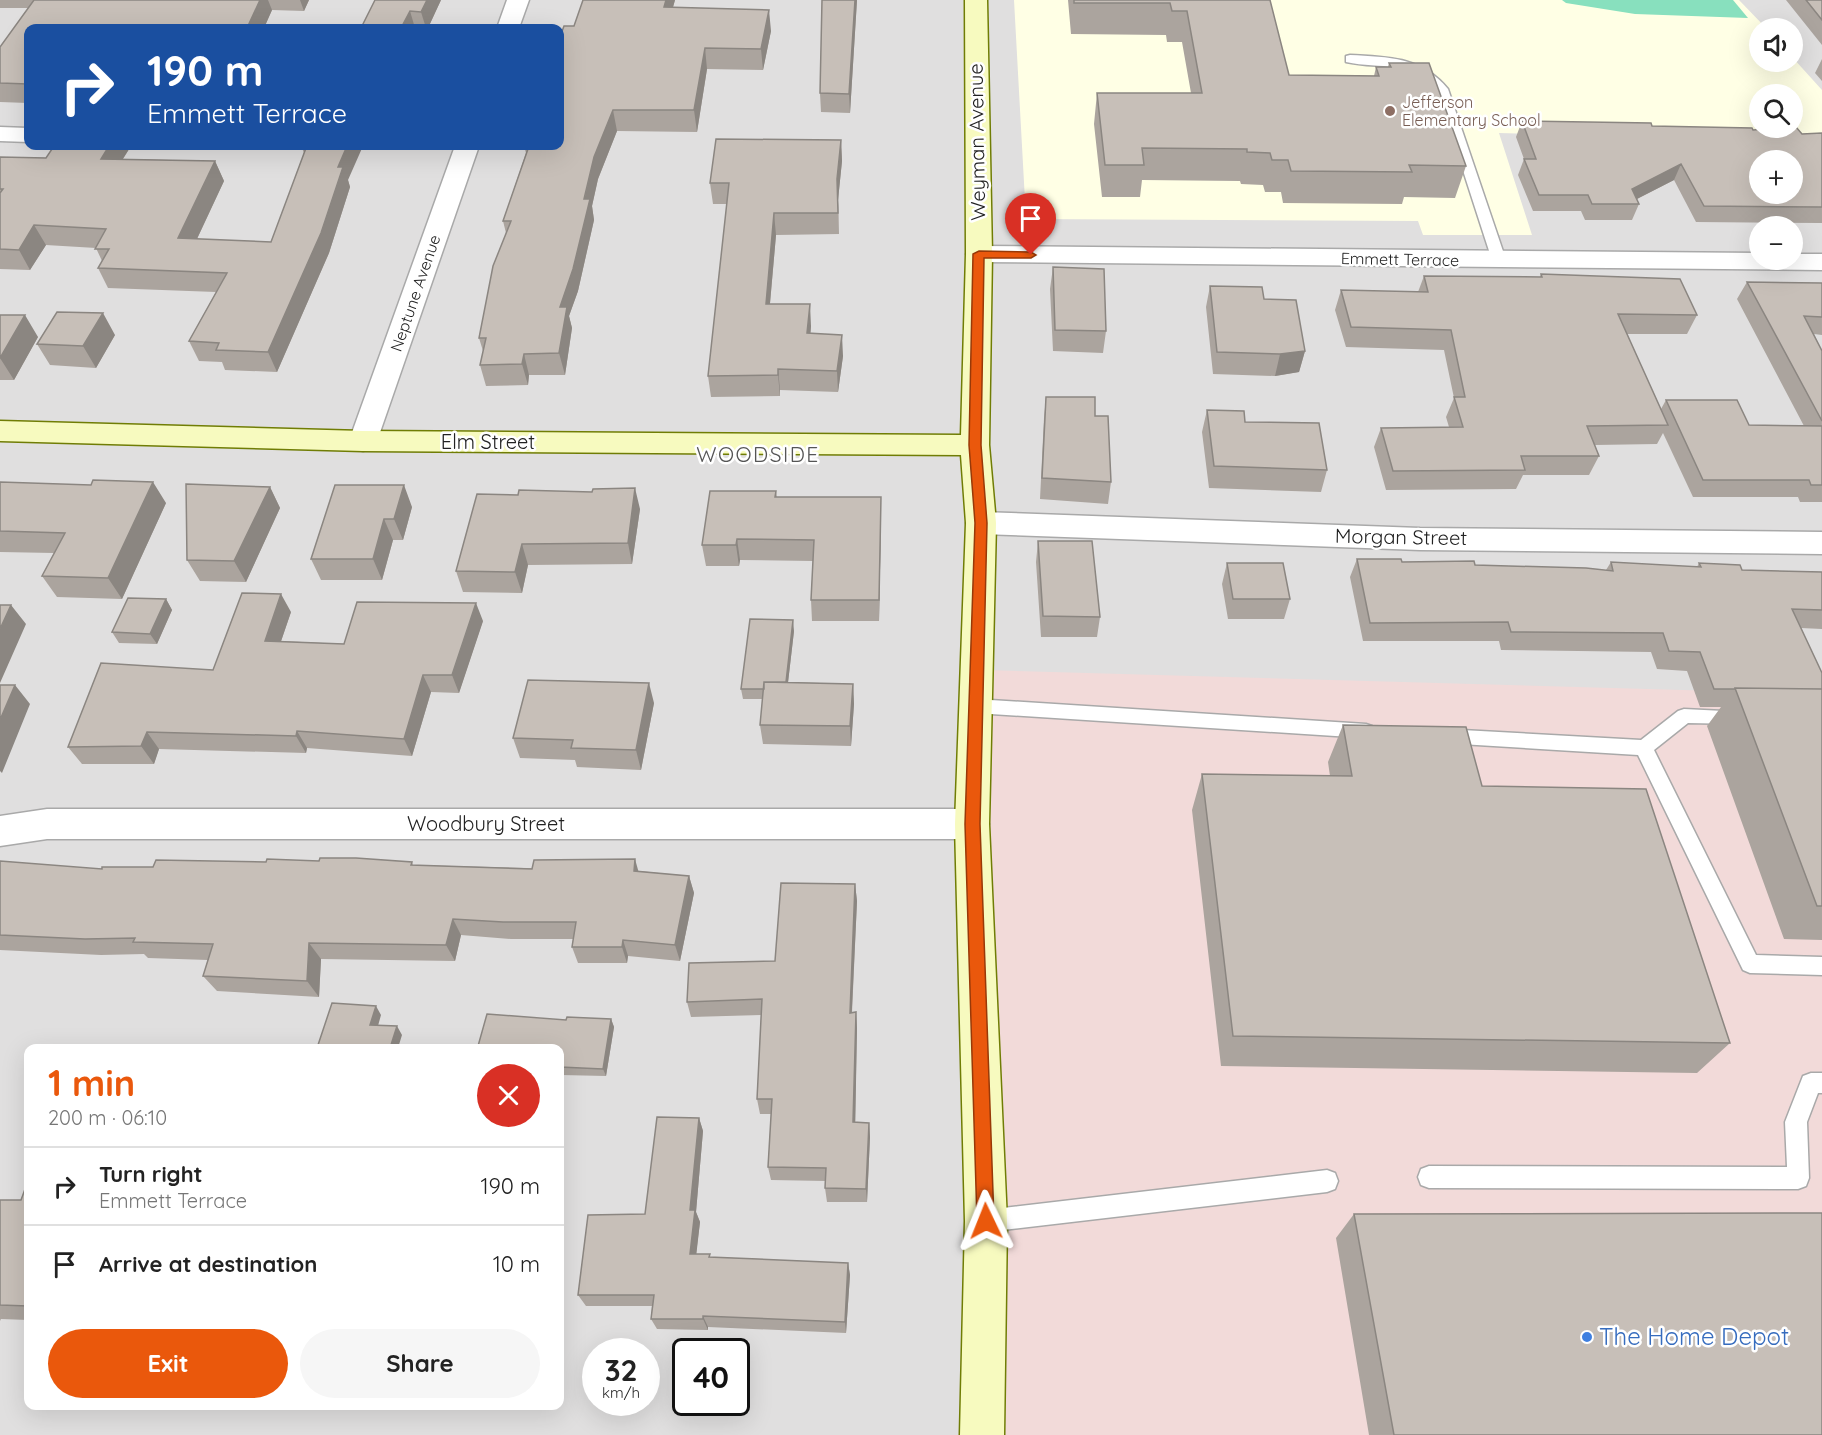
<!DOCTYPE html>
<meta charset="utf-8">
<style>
:root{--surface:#fff;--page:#f6f6f6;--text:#222;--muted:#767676;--line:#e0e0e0;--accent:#ea580c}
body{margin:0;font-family:Quicksand,sans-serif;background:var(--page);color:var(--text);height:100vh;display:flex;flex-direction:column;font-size:22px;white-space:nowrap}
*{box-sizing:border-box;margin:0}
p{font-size:20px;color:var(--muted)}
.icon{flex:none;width:33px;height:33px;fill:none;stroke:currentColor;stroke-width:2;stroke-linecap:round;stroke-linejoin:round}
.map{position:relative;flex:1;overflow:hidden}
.sheet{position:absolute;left:24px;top:1044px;width:540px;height:366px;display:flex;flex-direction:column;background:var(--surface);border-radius:12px;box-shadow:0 6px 24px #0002}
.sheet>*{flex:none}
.guide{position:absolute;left:24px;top:24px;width:540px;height:126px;border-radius:12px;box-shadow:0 6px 24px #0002;background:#1a4fa0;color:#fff;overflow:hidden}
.tools{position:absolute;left:1749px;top:18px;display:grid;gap:12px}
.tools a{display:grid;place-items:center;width:54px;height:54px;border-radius:50%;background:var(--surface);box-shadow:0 6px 24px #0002;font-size:30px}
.speed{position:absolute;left:582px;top:1338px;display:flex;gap:12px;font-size:30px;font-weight:700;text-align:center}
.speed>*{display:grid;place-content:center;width:78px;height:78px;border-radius:50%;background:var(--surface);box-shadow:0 6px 24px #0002;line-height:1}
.speed small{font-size:15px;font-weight:400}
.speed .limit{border:3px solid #111;border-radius:9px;background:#fff;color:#111}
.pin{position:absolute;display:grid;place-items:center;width:51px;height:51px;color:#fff;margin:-62px -26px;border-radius:50% 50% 50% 0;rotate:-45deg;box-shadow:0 0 6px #0007}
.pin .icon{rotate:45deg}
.me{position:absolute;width:66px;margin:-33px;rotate:358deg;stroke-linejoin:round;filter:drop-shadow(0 0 4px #0008)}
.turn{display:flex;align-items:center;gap:21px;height:126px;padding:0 24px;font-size:27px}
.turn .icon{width:78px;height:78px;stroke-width:2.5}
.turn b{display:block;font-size:42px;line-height:51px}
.round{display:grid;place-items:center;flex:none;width:63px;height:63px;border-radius:32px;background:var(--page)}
.head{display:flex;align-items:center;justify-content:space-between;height:102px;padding:0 24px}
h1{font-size:36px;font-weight:800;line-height:45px;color:var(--accent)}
.button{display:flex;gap:12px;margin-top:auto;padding:12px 24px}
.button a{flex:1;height:69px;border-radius:36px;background:var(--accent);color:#fff;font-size:24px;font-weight:800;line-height:69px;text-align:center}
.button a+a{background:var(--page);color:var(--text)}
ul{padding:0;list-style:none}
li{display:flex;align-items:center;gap:18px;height:78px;padding:0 24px;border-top:2px solid var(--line)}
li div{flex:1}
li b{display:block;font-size:22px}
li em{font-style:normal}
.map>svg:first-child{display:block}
.residential{fill:#e0dfdf;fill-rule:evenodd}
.commercial{fill:#f2dad9}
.education{fill:#ffffe5;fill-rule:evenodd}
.pitch{fill:#88e0be}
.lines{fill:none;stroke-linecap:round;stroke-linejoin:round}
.lane-casing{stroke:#a9a9a9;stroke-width:3}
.street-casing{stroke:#a9a9a9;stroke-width:3}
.secondary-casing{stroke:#707d05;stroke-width:3}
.lane{fill:#fff;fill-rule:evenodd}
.street{fill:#fff;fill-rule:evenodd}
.secondary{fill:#f7fabf;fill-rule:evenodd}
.wall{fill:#aba49e}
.shaded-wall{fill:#8b8681}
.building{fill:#c7bfb8;stroke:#8b8681;stroke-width:1.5;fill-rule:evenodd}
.route{fill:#ea580c;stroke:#983908;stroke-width:1.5}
.education-dot{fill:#8d6e63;stroke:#fff;stroke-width:2}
.shop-dot{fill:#3f7fe0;stroke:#fff;stroke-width:2}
.labels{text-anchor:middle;stroke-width:5;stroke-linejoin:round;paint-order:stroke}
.far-education-label{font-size:16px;fill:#785e54;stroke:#fff;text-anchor:start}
.far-street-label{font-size:16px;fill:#222;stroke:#fff}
.street-label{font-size:20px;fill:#222;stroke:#fff}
.neighbourhood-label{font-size:21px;letter-spacing:1.5px;fill:#555;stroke:#fff}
.near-shop-label{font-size:24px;fill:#366cbe;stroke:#fff;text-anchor:start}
</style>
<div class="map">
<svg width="1822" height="1435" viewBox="0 0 1822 1435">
<rect width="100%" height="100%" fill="#f2efe9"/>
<path class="residential" d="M0,0H1822V694L993,1435H0ZM28,28H560V146H28ZM1760,28H1792V62H1760ZM1760,94H1792V128H1760ZM1760,160H1792V194H1760ZM1760,226H1792V260H1760ZM28,1048H560V1406H28ZM596,1352H646V1402H596ZM686,1352H736V1402H686Z"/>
<path class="commercial" d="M984,670L1822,694V1435H993Z"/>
<path class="education" d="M1014,0H1739L1766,28H1760V62H1792L1793,58L1822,90V141L1499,133L1532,235H1423L1418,221L1026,219ZM1760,94H1792V128H1760Z"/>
<path class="pitch" d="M1562,0H1733L1748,18L1635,14L1566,3Z"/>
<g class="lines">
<defs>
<path id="lane" d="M1350,55C1389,57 1422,57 1448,89L1506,260L1504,263H1494L1492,260L1438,93C1412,58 1381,70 1346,62V56Z
M975,699L1366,724L1372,726L1375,731L1372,736L1366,738L975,713L969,711L966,706L969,701Z
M1684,709L1744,712L1747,717L1744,722L1738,724L1688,723L1654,750L1756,955L1822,957V975L1750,973L1743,970L1638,755L1444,743L1438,741L1435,736L1438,731L1444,729L1641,740L1678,711Z
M1811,1073H1822V1093H1818L1807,1122L1809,1178L1806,1186L1798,1189L1429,1188L1421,1185L1418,1177L1421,1169L1429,1166L1787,1167L1785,1122L1803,1076Z
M1327,1170L1335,1173L1338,1181L1335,1189L1327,1192L986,1232L978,1229L975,1221L978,1213L986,1210Z"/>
<path id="street" d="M507,0H529L519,28H497Z
M0,127L28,128V142L0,141Z
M455,146H479L377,441L373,448L363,451L353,448L349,441Z
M979,246L1760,253V260H1792V254H1822V270L979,262L970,260L966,254L970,248Z
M981,512L1420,528L1822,532V554L1420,550L981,534L970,531L966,523L970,515Z
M47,809H972L984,814L989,824L984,834L972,839H47L0,846V816Z"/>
<path id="secondary" d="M965,0H987L992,254L989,445L996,523L989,824L1007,1221L1004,1435H960L965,1221L955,824L966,523L961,455L363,451L0,441V421L363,431L961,435L966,254Z"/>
</defs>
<use href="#lane" class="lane-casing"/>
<use href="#street" class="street-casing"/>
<use href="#secondary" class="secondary-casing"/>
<use href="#lane" class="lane"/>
<use href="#street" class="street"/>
<use href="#secondary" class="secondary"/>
</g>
<path class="wall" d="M0,0H309L304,11L272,10L264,28H28V103L0,102V47L28,8H0Z
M441,0L428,28H361Z
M583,0H675L673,7L771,31L763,70L707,69L697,132L617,131L598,179L592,206L594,220L578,291L569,316L572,328L565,375H529L528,385L486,386L480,365L483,351L479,338L506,233L503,221L526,153L524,146H560L574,26Z
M822,0H857L850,113L821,112L820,93Z
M1068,0H1270L1289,75L1374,76L1376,67H1388L1389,63L1466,166L1455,198L1404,197L1402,204L1283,203L1281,192H1265L1263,185L1241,184L1240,181L1142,180L1140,197H1102L1094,124L1097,93H1191L1182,42H1167L1166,35L1071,34Z
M1786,0H1822V45Z
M1822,59V81L1815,73Z
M1522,121L1753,130L1802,134L1822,133V223L1696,222L1674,180L1637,199L1639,204L1632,220H1585L1581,211H1533L1518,175L1524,159L1516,137Z
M841,140L842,161L838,200L839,234L776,235L770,304L811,326L810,334L843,356L838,392L780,390V396L711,397L708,376L727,204H713L710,183Z
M54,146H131L123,159L215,161L224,181L197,239L271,242L304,153L302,148L303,146L348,180L350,187L329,253L277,372L225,370L222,362L199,361L189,341L216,292L108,288L98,268L102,261L96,248L46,245L30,270L0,269V157L46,158Z
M1053,267L1106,331L1103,353L1053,351L1050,289Z
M1541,274L1697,315L1687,334H1627L1661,409L1666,400L1749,425L1804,426L1737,299L1747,282L1822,283V335L1814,334L1822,351V502H1800L1798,497H1693L1663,433L1657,444L1595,445L1599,456L1589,475H1523L1516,489L1386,490L1374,447L1381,428L1449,427L1446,417L1454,398L1444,350L1346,347L1335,310L1341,290L1418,292L1424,276L1540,277Z
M1210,286L1264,299L1305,351L1299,372L1275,376L1213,374L1206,307Z
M0,315L38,337L14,380H0Z
M115,335L96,368L50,365L37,344Z
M1046,397L1095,416L1111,482L1108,504L1040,499L1044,418Z
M1207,410L1245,422L1327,470L1321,492L1209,488L1202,432Z
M0,482L166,503L122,599L57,597L42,576L54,553L0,552Z
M335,485L412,507L403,540H393L382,580H321L311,559Z
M270,487L280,508L246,582L200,581L187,560Z
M776,491L777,497H881V519L879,621H812L811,600L813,561L740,560L739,566H706L702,545Z
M477,494L640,509L632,564L528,565L522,593L463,592L456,571Z
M1038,541L1100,617L1097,637H1041L1036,562Z
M1357,559L1402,562L1606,570L1611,562L1697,567L1699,563L1742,570L1822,572V629L1801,628L1822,673V940L1784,939L1707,726L1721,707H1700L1687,671L1657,669L1651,652L1501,650L1499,641H1363L1350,577Z
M1227,563L1290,599L1284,619H1228L1222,584Z
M166,599L172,610L157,644L119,643L112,632Z
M291,612L281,641L344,644L483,621L459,693L431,692L412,756L307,748L306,753L159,749L154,764H82L68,747L213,670Z
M794,631L788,682L853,684L854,704L851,746L763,744L760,725L763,699H743L741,689Z
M654,703L641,770L577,767L575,760L520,758L513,738Z
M1343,725L1482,786L1730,1043L1697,1073L1221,1066L1192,810L1202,774L1330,776L1328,762Z
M319,861L412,862L413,865L639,871L689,876L694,893L680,961L628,956L627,963H578L572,947L573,939H511L461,935L455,961L321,959L319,997L217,991L203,976L208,960L148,958L144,954L101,955L0,950V862L102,869L266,862Z
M855,884L857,901L852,1013L856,1012L857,1028L855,1122L869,1123L870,1137L867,1202H827L825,1188L826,1181L771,1180L768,1167L771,1114H760L757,1099L761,1015L691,1017L687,1002L775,961Z
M611,1019L614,1027L606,1076L561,1075L560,1071V1048H480L478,1046L566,1020Z
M699,1118L703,1131L696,1212L700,1222L696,1254L711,1257L848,1263L850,1275L846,1333L708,1327V1330L657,1329L651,1319L652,1306H586L578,1295L645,1214Z
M28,1181V1320L1,1319L0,1321V1200H21Z
M1354,1214L1822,1435H1369L1336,1238Z"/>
<path class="shaded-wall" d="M260,0H268L272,10L264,28H247Z
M300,0H309L304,11Z
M427,0H441L428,28H426L421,12Z
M666,0H675L667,28L664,7Z
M855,0H857L850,113L849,94Z
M769,10L771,31L763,70L761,49Z
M410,11L415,28H401Z
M705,48L707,69L697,132L694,110Z
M613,110L617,131L598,179L592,206L594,220L578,291L569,316L572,328L565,375L559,353L560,307L594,157Z
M841,140L842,161L838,200L839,234L837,179Z
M109,146H131L110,179L101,159Z
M347,146H363L348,180L350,187L329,253L277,372L268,352L338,167Z
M215,161L224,181L188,258L178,238Z
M1681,164L1674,180L1627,204L1632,189Z
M774,213L776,235L768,325L766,304Z
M34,225L46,245L30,270L19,250Z
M810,304L811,326L809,355L807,333Z
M103,313L115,335L96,368L83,346Z
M25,315L38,337L14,380L0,358Z
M842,335L843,356L838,392L837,371Z
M1305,351L1299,372L1275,376L1280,354Z
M524,354L529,375L528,385L522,364Z
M778,369L780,390V396L778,375Z
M153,482L166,503L122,599L108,578Z
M404,485L412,507L403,540L394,519Z
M270,487L280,508L246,582L234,561Z
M635,488L640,509L632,564L628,543Z
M881,497V519L879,621V600Z
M384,519L393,540L382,580L373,559Z
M737,539L740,560L739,566L736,545Z
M522,544L528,565L522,593L515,572Z
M281,594L291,612L275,659L265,641Z
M166,599L172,610L157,644L150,634Z
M476,603L483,621L459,693L452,675Z
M11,605L26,624L0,683V629Z
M793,620L794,631L786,700L785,690Z
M423,675L431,692L412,756L404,739Z
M649,683L654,703L641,770L636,750Z
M853,684L854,704L851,746L850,726Z
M15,685L30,704L2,773L0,771V720Z
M297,731L307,748L306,753L296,736Z
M147,732L159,749L154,764L141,746Z
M635,859L640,877L634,871Z
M689,876L694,893L680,961L675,945Z
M855,884L857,901L851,1028L850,1013Z
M453,919L461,935L455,961L446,945Z
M623,940L628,956L627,963L622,947Z
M309,943L321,959L319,997L307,981Z
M376,1006L381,1015L376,1033L370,1025Z
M856,1012L857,1028L855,1137L853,1122Z
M611,1019L614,1027L606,1076L603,1069Z
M397,1026L402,1035L398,1048H390Z
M699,1118L703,1131L696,1212L700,1222L695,1266L690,1254V1210Z
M869,1123L870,1137L867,1202L866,1189Z
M848,1263L850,1275L846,1333L845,1322Z
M703,1316L708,1327V1330L703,1319Z"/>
<path class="building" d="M34,0H260L247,28H28V84L0,83V47Z
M375,0H427L421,12L410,11L401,28H361Z
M583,0H666L664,7L769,10L761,49L705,48L694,110H613L594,157L584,199H590L573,269L560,307H567L559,353L524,354L522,364L480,365L486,338H479L493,266L511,221H503L529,146H560V37L564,26H574Z
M822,0H855L849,94L820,93Z
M1074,0H1270L1289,75L1379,76L1376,67H1391L1389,63H1429L1466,166L1409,165L1412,172L1291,171L1288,160H1272L1270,153L1247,152V149L1142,148L1144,165H1105L1097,93H1202L1187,11H1172L1170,3H1074Z
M1806,0H1822V20Z
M1522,121L1651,123L1652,126L1752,128L1753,130L1796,127L1802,134L1822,133V207L1704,206L1681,164L1632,189L1639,204H1592L1588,195H1539L1524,159H1536ZM1760,160H1792V194H1760Z
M716,139L841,140L837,179L838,213H774L766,304H810L807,333L842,335L837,371L778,369V375L708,376L729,183H710Z
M54,146H109L101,159L215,161L178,238L271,242L306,148H302L303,146H347L338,167H343L321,233L268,352L216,350L219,343L189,341L227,273L98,268L109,249H95L106,229L34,225L19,250L0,249V193L3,189H0V157L46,158Z
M1053,267L1104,269L1106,331L1055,330Z
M1541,274L1680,279L1697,315L1618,314L1668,425L1587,426L1599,456H1521L1525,470L1393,471L1381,428L1463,427L1454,397H1465L1451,330L1351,327L1341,290L1428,292L1424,276L1542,277Z
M1747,282L1822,283V317L1804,316L1822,351V421Z
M1210,286L1262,287L1264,299L1296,300L1305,351L1280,354L1217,352Z
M57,312L103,313L83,346L37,344Z
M0,315H25L0,358Z
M1046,397H1095V416H1108L1111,482L1042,478Z
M1666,400H1737L1749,425L1822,426V485H1811L1809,480H1703Z
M1207,410L1244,411L1245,422L1319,423L1327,470L1214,466Z
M93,480L153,482L108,578L42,576L65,533L0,531V482L91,485Z
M186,484L270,487L234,561L187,560Z
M335,485H404L394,519H384L373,559H311Z
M635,488L628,543L522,544L515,572L456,571L477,494L518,495L519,490L592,492L593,489Z
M710,491H776L775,497H881L879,600H811L814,540L737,539L736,545H702Z
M1038,541H1092L1100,617L1043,616Z
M1357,559H1401L1402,562L1474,561L1475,565L1586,568L1613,571L1611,562L1701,567L1699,563L1740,565L1742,570L1822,572V610L1792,609L1822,673V689L1735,688V689H1714L1700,652L1669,651L1663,633L1511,632L1508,622L1370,623Z
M1227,563H1283L1290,599H1233Z
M242,593L281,594L265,641L344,644L357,602L476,603L452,675H423L404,739L297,731L296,736L147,732L141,746L68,747L101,663L213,670Z
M128,598L166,599L150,634L112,632Z
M0,605H11L0,629Z
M750,619L793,620L786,682H764V689H741Z
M528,680L649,683L636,750L571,748L573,740L513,738Z
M764,682L853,684L850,726L760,725Z
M0,685H15L0,720Z
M1735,688L1822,689V906H1817Z
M1343,725L1466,727L1482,786L1646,789L1730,1043L1233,1036L1202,774L1352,776Z
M320,858H356L412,862L411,865L532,869L534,860L635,859L634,871L689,876L675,945L623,940L622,947H572L576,922H503L453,919L446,945L309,943L307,981L203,976L213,944L133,942L135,938L85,939L0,935V861L102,869V867H153L156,860L266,862L267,859L319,861Z
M781,883L855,884L850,1013L856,1012L853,1122L869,1123L866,1189L825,1188L826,1168L768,1167L772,1099H757L762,999L687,1002L689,963L775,961Z
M332,1003L376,1006L370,1025L397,1026L390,1048H317Z
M487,1014L566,1020L567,1017L611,1019L603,1069L560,1067V1048H502L478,1046Z
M657,1117L699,1118L690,1210H695L690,1254H710L709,1257L848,1263L845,1322L703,1316V1319H651L654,1295H578L588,1215L645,1214Z
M28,1181V1306L0,1305V1200H21Z
M1822,1213V1435H1394L1354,1214Z"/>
<path class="route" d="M979,251L1031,252L1036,255L1031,258H984L981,445L987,523L980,824L994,1221L992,1227L986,1229L980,1227L977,1221L965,824L975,523L969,445L973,254Z"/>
<circle class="education-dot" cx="1390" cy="111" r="6"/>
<circle class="shop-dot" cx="1587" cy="1337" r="6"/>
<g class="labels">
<g class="far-education-label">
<text x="1402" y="108">Jefferson<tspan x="1402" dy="18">Elementary School</tspan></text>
</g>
<g class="far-street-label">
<text transform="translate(1400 259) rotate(1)" y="6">Emmett Terrace</text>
<text transform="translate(415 293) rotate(-71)" y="6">Neptune Avenue</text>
</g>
<g class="street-label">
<text transform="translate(977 142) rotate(-91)" y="7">Weyman Avenue</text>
<text x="488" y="449">Elm Street</text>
<text transform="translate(1401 537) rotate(1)" y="7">Morgan Street</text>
<text x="486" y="831">Woodbury Street</text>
</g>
<g class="neighbourhood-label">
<text x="758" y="462">WOODSIDE</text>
</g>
<g class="near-shop-label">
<text x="1599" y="1345">The Home Depot</text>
</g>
</g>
</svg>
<div class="tools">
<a><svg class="icon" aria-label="sound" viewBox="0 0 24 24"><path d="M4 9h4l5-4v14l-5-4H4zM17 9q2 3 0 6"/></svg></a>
<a><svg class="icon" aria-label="search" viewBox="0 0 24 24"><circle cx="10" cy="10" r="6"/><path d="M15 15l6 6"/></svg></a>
<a>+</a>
<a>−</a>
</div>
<div class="speed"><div>32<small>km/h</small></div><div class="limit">40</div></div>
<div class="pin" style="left:1031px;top:255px;background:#d93025"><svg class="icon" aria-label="arrive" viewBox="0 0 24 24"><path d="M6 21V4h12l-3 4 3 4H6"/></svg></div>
<svg class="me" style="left:986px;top:1221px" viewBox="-20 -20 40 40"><path d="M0-17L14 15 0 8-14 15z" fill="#ea580c" stroke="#fff" stroke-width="4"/></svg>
<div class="guide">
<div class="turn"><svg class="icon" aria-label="right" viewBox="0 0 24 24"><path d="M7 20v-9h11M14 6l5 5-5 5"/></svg><div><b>190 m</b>Emmett Terrace</div></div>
</div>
<section class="sheet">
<div class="head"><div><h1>1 min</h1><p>200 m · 06:10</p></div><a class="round" style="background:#d93025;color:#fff"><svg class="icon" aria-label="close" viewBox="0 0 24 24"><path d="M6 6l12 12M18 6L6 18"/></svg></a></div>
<ul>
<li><svg class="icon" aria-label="right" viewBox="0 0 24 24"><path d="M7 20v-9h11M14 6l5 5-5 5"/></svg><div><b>Turn right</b><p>Emmett Terrace</p></div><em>190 m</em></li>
<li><svg class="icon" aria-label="arrive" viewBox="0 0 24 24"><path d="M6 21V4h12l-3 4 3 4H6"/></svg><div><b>Arrive at destination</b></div><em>10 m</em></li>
</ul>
<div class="button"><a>Exit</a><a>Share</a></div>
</section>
</div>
